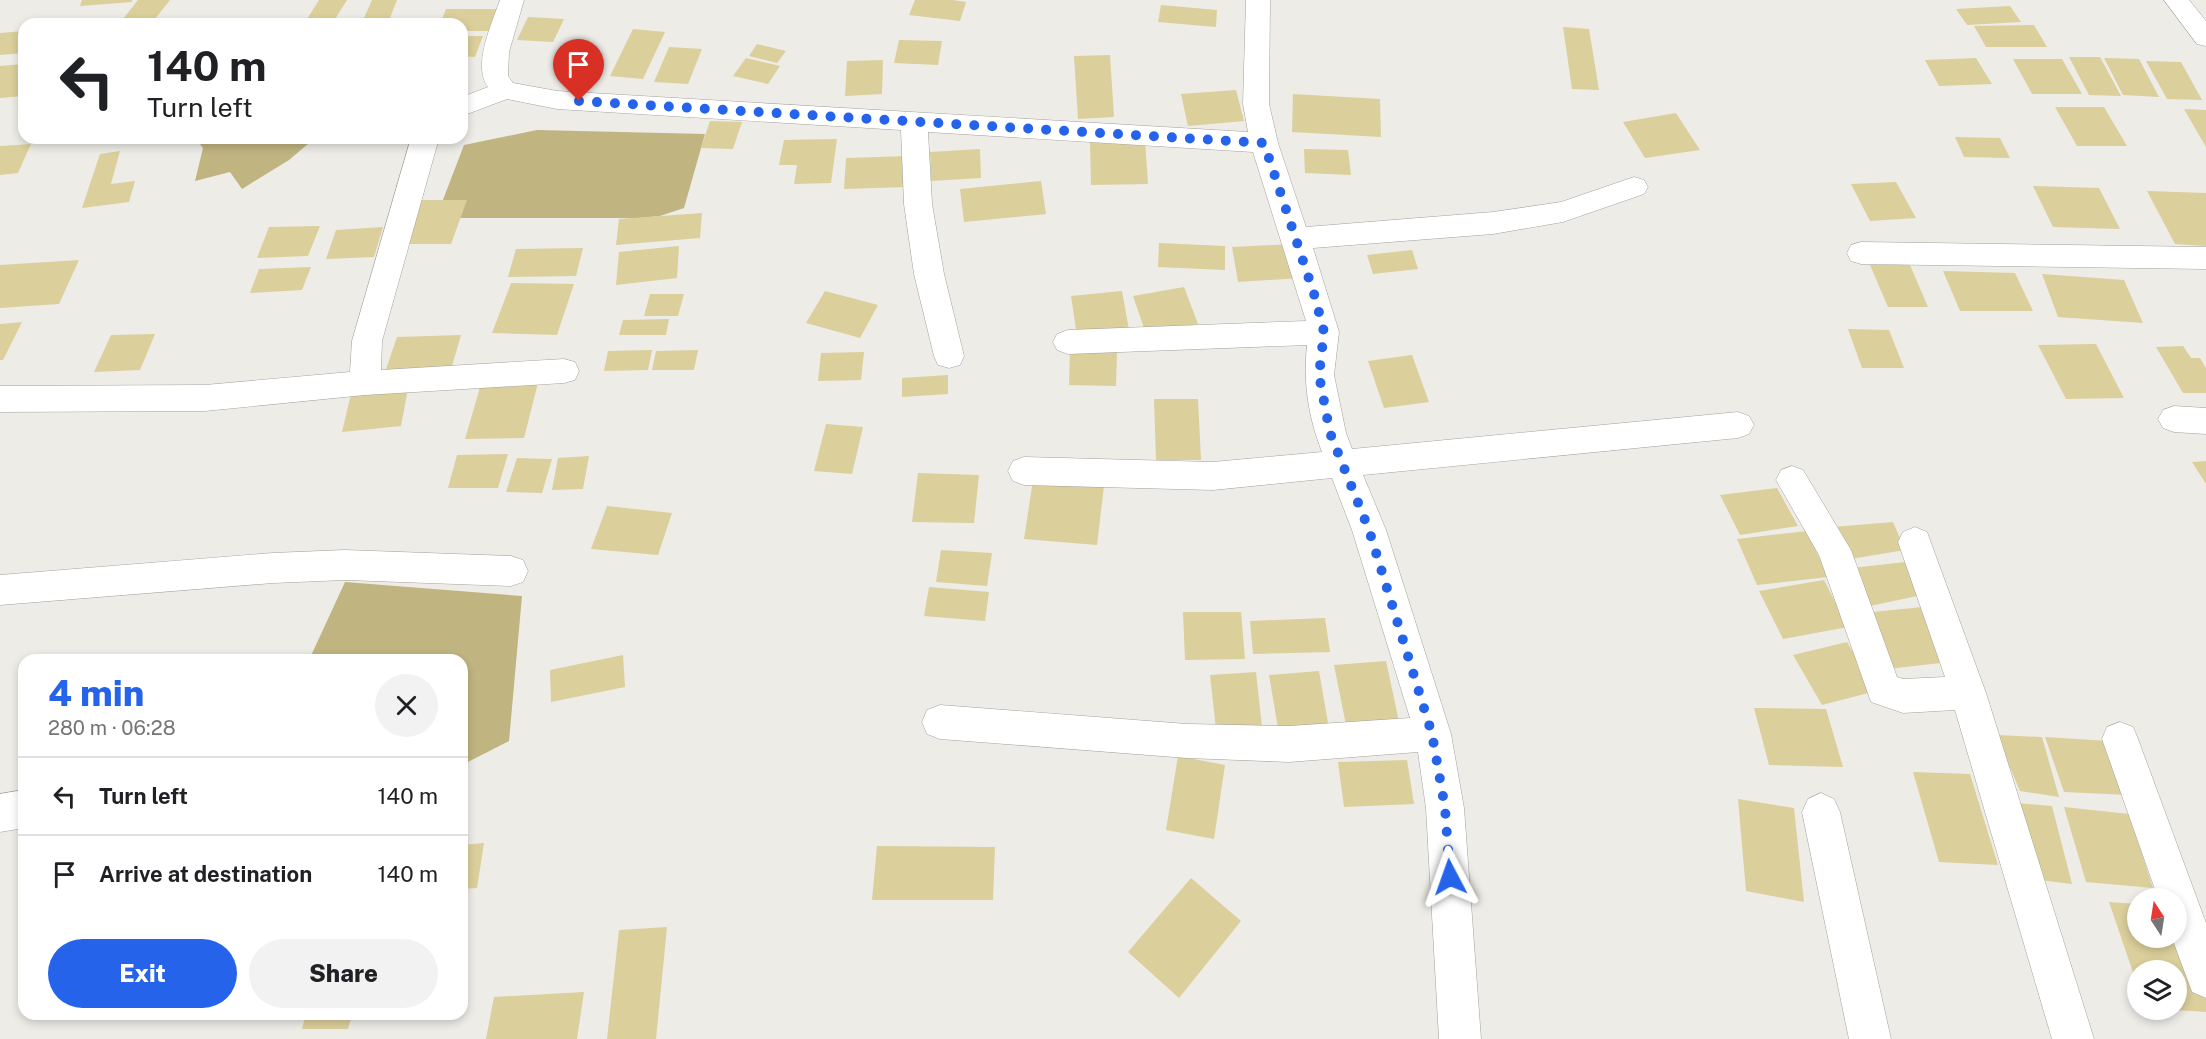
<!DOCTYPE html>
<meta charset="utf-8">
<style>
:root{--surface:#fff;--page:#f2f2f2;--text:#202124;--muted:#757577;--line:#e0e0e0;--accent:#2563eb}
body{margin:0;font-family:"Public Sans",sans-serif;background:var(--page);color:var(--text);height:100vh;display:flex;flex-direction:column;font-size:22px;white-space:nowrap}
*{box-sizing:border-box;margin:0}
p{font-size:20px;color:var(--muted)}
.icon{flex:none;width:33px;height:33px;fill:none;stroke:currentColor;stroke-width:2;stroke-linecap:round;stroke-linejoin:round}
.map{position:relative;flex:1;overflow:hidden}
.panel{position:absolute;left:18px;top:654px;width:450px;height:366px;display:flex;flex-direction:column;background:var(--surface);border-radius:18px;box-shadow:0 3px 9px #0003}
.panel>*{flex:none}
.hud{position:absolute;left:18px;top:18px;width:450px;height:126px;border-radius:18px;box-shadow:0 3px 9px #0003;background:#fff;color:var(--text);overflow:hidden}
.needle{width:39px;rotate:348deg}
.fabs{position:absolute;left:2127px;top:888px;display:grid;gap:12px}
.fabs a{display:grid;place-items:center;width:60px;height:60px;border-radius:50%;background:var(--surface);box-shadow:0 3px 9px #0003;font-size:30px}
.pin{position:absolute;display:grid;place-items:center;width:51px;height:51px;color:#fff;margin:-62px -26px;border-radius:50% 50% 50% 0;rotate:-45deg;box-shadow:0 0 6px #0007}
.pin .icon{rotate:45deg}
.me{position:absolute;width:66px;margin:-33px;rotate:356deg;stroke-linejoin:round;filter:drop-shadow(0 0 4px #0008)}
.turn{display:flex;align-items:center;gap:21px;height:126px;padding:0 30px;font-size:27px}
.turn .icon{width:78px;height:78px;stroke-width:2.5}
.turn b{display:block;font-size:42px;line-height:51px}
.round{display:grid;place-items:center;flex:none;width:63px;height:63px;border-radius:32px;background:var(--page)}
.overview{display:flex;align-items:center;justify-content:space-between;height:102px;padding:0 30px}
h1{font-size:36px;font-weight:800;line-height:45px;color:var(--accent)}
.button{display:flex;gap:12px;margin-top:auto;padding:12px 30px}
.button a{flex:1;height:69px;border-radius:36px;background:var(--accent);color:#fff;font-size:24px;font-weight:800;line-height:69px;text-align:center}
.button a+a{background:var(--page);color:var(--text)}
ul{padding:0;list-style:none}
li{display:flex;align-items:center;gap:18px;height:78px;padding:0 30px;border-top:2px solid var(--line)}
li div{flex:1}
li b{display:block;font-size:22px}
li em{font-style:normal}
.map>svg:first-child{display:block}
.water{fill:#c0b481}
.building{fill:#dbcf9b}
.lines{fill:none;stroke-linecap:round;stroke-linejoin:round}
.minor-casing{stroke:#a2a19c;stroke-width:1}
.minor{fill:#fff;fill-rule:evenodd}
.route{stroke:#2563eb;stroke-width:10;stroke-dasharray:0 18}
</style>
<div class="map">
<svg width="2206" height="1039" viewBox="0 0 2206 1039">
<rect width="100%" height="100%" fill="#eeece7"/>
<path class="water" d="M537,130L705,134L684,208L660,216L639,218H436L464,145Z
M195,138H315L289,160L242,189L230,172L195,181L203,148Z
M345,582L522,596L509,741L462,765V660H309Z"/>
<path class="building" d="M82,0H132V2L80,6Z
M138,0H170L151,24H119Z
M319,0H347L332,24H304Z
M372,0H397L390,18H364Z
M915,0H953L966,2L960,21L909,15Z
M1161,5L1217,10L1216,27L1158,22Z
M2010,6L2021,22L1967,25L1956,9Z
M446,9H502L494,31H462V24H440Z
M528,17L564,19L553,42L517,40Z
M2034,25L2047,47H1986L1974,26Z
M1563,27L1589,29L1599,90L1572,89Z
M633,29L665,32L643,79L610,76Z
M24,31V53L0,55V33Z
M462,36H483L475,57L462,56Z
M899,40L942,41L938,65L894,63Z
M757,44L786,51L777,63L749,56Z
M669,47L702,49L688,84L654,82Z
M1110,55L1114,117L1078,119L1074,56Z
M2069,57H2100L2121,96L2089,95Z
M746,58L780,66L768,84L733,76Z
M1976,58L1992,84L1939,86L1925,60Z
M2104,58L2139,59L2159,97L2123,95Z
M2013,59H2062L2082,94H2032Z
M883,60L882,94L845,96L847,61Z
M2146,61L2181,62L2202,100L2167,99Z
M24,64V96L0,98V66Z
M1236,90L1244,121L1188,126L1181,94Z
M1293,94L1380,99L1381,137L1292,132Z
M2055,107H2104L2127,146H2077Z
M2184,109L2206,110V147Z
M1676,113L1700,150L1645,158L1623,122Z
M710,121L742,122L733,149L701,148Z
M1955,137L2000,138L2010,158L1964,157Z
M837,139L831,183L794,184L797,165H779L784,140Z
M1145,140L1148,184L1091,185L1090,141Z
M31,144L18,173L0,175V146Z
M980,149L981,178L931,181L930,152Z
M1304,149L1348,150L1351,175L1305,173Z
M120,151L111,184L135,181L129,202L82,208L100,154Z
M909,156L907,187L844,189L846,158Z
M1041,181L1046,214L964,222L960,189Z
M1896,182L1916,218L1870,221L1851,184Z
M2033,186L2099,188L2120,229L2053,227Z
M2147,191L2206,193V246L2175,244Z
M418,200H467L451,244H401Z
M702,213L700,238L616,245L619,219Z
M320,226L308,256L257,258L269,227Z
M383,227L374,257L326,259L336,230Z
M1159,243L1225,246V270L1158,267Z
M1294,244L1301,278L1238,282L1232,247Z
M679,246L677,278L616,285L619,252Z
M583,248L576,276L508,277L516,249Z
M1412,250L1418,269L1373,274L1367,255Z
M79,260L59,304L0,308V265Z
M1870,265H1910L1928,307H1888Z
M311,267L302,290L250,293L259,269Z
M1943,271L2015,273L2033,311H1960Z
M2042,274L2124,280L2143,323L2058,317Z
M511,283L574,284L557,335L492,333Z
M1184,287L1198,324L1146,334L1133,296Z
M825,291L878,305L860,338L806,323Z
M1122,291L1129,330L1077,336L1071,296Z
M650,294H684L678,316H644Z
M669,319L666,335H619L623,320Z
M22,322L3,360H0V324Z
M1848,329L1889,330L1904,368H1862Z
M155,334L140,370L94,372L111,335Z
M461,335L450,373L384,375L397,337Z
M2096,344L2124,398L2066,399L2038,345Z
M2183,346L2191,358H2200L2206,368V393H2183L2156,347Z
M652,350L648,370L604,371L608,351Z
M698,350L694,370H652L656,351Z
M1070,350L1117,351L1116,386L1069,385Z
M864,352L861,380L818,381L821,353Z
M1412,355L1429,402L1384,408L1368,361Z
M948,375V394L902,397V378Z
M538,383L524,438L465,439L481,384Z
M408,389L401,426L342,432L351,394Z
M1154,399H1198L1201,460H1156Z
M826,424L863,427L852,474L814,471Z
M508,454L498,488H448L457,455Z
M589,456L583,489L552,490L558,458Z
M517,458L552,459L542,493L506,492Z
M2206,461V484L2192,462Z
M918,473L979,475L974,523L912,522Z
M1033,480L1104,486L1097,545L1024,539Z
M1777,488L1798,526L1740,535L1720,495Z
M607,506L672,513L658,555L591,549Z
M1893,522L1905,550L1851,559L1833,527Z
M1807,531L1828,577L1757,585L1737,539Z
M941,550L992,553L987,586L936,582Z
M1914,561L1922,595L1870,606L1852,568Z
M1824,580L1848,627L1783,639L1759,591Z
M929,587L989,592L985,621L924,616Z
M1922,607L1949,662L1888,669L1863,613Z
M1183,612H1241L1245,659L1185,660Z
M1325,618L1330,652L1253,654L1250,621Z
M1847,642L1876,691L1822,705L1793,655Z
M623,655L625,687L551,702L550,670Z
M1386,661L1400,726L1347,730L1334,665Z
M1319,671L1328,723L1278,728L1269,675Z
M1256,672L1262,727L1216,729L1210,675Z
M1754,708L1826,709L1843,767L1769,765Z
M1996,735L2042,737L2059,797L2020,791Z
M2045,737L2109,741L2129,795L2064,792Z
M1178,756L1225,765L1214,839L1166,830Z
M1407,760L1414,804L1344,807L1338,762Z
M1913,772L1970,774L1998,865L1939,862Z
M1738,799L1794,808L1804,902L1746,891Z
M2016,803L2052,806L2072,884L2039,880Z
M2064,807L2129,814L2153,888L2086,882Z
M484,843L477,888L462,889V845Z
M877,846L995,847L993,900H872Z
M1191,878L1241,921L1179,998L1128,952Z
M2109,902L2138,904V938H2176L2206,987V1012L2176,1010V970H2138L2137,984Z
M667,927L656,1039H607L619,930Z
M584,992L577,1039H486L494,997Z
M306,1014H352L348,1029H302Z"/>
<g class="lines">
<defs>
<path id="minor" d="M500,0H524L509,52L508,76L513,83L557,91L1248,132L1243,104L1246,0H1270L1269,104L1278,143L1306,227L1493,212L1561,202L1634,177L1644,180L1648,187L1644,194L1563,222L1493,234L1313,248L1339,332L1334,375L1346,433L1352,449L1738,412L1749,416L1754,425L1749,434L1738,438L1363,475L1386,530L1451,734L1464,808L1481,1039H1439L1426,808L1418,752L1289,762L1187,758L940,739L927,734L922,722L927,710L940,705L1187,724L1289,726L1410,718L1352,530L1332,478L1213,490L1024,485L1013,481L1008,471L1013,461L1024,457L1213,462L1322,452C1308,416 1303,382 1307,345L1068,354L1057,350L1053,342L1057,334L1068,330L1306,321L1253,152L928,132L932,204L944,274L964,356L960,365L949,368L938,365L934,356L914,274L904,204L901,130L557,109L507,99L462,116V97L488,87C472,66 492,23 500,0Z
M2164,0H2189L2206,21V46L2197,44Z
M411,138H439L382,341L381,370L564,359L575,362L579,371L575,380L564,383L365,395L205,411L0,412V386L205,385L350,372L352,341Z
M1861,242L2206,247V269L1861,264L1851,261L1847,253L1851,245Z
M2174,406L2206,408V434L2174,432L2163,428L2158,419L2163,410Z
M1792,466L1803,470L1851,550L1897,677L1903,679L1945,677L1898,542L1903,532L1915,527L1927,532L1986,693L2094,1039H2052L1955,710L1903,713L1871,702L1819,555L1776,480L1781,470Z
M345,550L511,556L523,560L528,571L523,582L511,586L345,580L273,583L0,605V575L273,553Z
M2120,722L2133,727L2138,739L2206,923V998L2192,992L2172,938H2176V898H2158L2102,739L2107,727Z
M24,790V828L0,832V794Z
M1821,793L1834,799L1840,812L1891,1039H1849L1802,812L1808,799Z"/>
</defs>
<use href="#minor" class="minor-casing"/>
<use href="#minor" class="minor"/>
</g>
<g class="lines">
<path class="route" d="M579,101L1264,143L1315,297L1324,332L1319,375L1330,433L1369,530L1432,734L1445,808L1450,877"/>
</g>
</svg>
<div class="fabs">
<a><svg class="needle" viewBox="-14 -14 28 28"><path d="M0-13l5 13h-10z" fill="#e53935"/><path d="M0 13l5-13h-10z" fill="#757577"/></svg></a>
<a><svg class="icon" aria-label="layers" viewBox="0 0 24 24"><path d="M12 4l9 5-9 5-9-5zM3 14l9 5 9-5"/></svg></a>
</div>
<div class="pin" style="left:579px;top:101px;background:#d93025"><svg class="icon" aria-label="arrive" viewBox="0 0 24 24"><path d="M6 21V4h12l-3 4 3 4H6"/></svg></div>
<svg class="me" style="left:1450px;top:877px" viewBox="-20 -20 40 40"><path d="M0-17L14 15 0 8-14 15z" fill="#2563eb" stroke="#fff" stroke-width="4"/></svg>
<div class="hud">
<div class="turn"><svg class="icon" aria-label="left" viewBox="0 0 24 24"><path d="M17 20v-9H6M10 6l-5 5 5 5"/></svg><div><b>140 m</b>Turn left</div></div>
</div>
<section class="panel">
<div class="overview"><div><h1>4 min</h1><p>280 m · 06:28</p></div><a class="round"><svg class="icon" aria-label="close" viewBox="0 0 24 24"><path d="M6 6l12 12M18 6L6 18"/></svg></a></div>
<ul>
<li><svg class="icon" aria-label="left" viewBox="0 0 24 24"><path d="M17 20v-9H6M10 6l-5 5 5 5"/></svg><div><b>Turn left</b></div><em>140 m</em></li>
<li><svg class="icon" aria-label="arrive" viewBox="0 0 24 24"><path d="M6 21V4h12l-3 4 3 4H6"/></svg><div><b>Arrive at destination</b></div><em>140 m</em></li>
</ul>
<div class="button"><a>Exit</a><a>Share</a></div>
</section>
</div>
